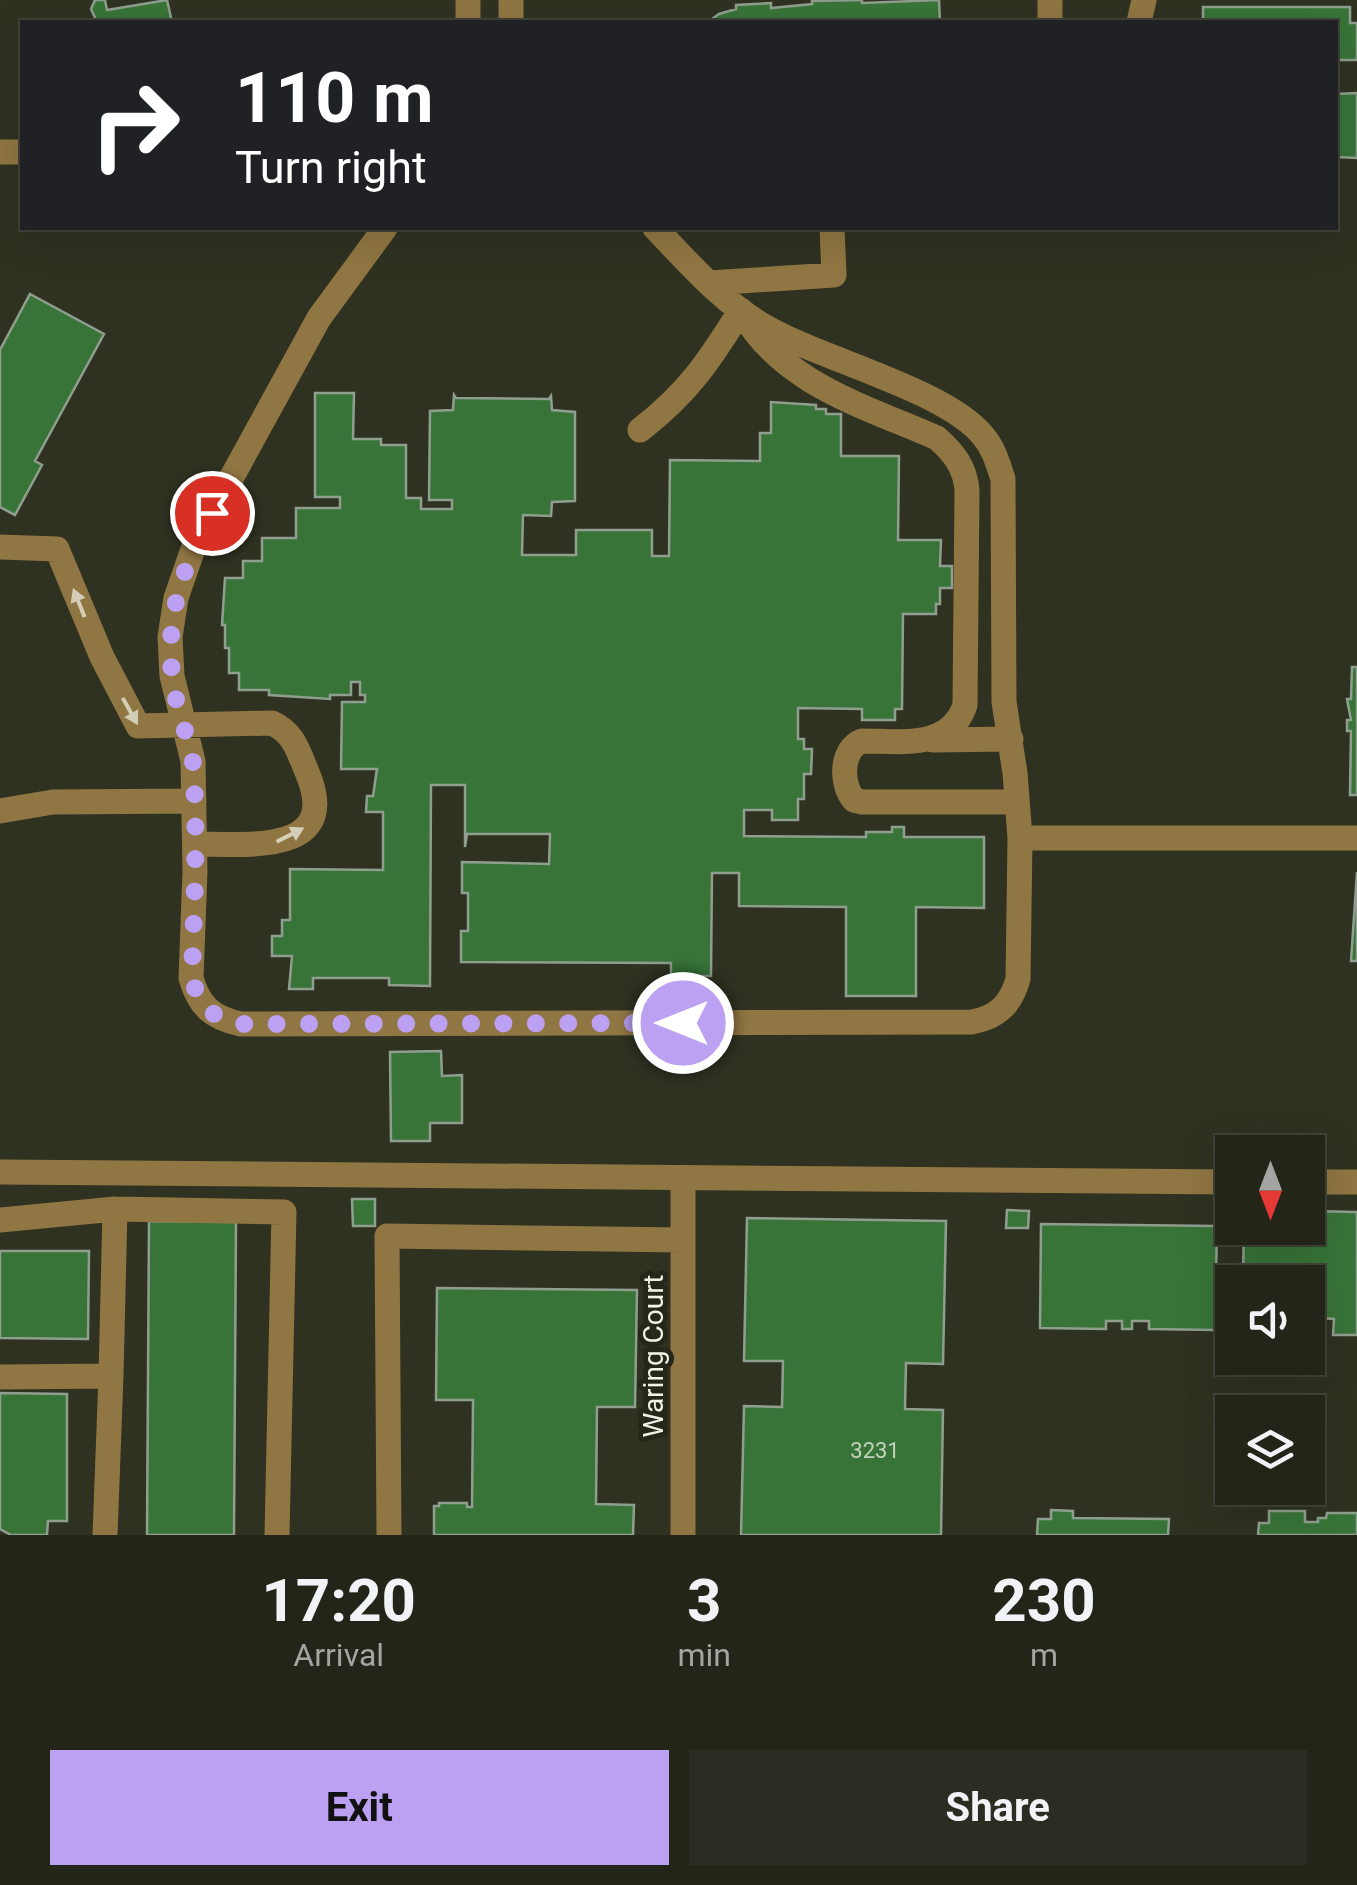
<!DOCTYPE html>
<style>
:root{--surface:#232519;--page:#2b2d22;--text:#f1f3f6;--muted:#a3a5a2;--line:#404238;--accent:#bca0f2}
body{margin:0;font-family:Roboto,sans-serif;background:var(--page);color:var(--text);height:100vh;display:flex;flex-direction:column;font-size:38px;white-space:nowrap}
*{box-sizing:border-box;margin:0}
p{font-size:32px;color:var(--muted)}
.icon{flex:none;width:55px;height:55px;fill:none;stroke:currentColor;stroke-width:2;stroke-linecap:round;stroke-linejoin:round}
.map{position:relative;height:1535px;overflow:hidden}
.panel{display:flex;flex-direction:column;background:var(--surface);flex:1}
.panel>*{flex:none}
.hud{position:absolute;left:20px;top:20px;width:1318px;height:210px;border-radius:0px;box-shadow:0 10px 40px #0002,0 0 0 2px var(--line);background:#202124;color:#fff;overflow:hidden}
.needle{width:65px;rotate:180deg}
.buttons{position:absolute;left:1215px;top:1135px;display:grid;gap:20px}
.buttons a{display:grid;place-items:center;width:110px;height:110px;border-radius:0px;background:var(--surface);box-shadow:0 10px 40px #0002,0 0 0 2px var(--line);font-size:50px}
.pin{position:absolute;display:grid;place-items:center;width:85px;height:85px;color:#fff;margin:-42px;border:5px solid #fff;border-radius:50%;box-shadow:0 2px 10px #0007}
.me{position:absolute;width:110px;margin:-55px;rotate:270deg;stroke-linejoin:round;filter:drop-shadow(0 0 8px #0008)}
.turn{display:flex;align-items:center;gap:35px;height:210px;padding:0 50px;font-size:45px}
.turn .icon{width:130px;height:130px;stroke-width:2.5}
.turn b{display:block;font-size:70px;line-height:85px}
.eta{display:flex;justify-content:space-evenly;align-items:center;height:170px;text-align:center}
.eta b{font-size:60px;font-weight:700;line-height:70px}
.action{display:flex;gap:20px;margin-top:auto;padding:20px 50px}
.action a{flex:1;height:115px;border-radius:0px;background:var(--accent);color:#111;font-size:40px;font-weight:700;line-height:115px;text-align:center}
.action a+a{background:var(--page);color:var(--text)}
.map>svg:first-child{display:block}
.building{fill:#387438;stroke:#909e8f;stroke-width:2.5}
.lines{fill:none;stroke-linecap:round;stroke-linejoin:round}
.minor{stroke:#907642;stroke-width:25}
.oneway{fill:#d4ceb7}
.route{stroke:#bca0f2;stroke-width:18;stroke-dasharray:0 32.4}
.labels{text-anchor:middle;stroke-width:10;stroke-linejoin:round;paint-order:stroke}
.number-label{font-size:22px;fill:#c3d3bd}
.street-label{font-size:28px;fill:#f1f3e9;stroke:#252718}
</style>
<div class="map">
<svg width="1357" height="1535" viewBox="0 0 1357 1535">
<rect width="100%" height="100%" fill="#2f3121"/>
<path class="building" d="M95,0H105L107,10L167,0L172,22H97L91,9Z
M862,0V3L939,0L940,22H708L719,14L736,9V5L771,3V8L812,4V1Z
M1203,7H1350V23H1357V60H1335V22H1203Z
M1357,93V158L1336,157L1335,98L1336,94Z
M30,294L104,334L35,461L42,465L15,515L0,507V350Z
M315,393H354L353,439H381V445H406V498H421V509H452V500H429L430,411L453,410L454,395L456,398L549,399L551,396L552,410L575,412V501L552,502L551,516L523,515L522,555H576V530H652V556H669L670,460L760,461V433H771V402L816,405V409H826V414H841V456H899L898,540H941L940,566H952V588H940V604H936V614H903L902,709H895V720H862V709L798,708V739H804V749H812L811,774H804V799H798V820H772V810H744V836L866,837V832H892V827H904V837H984V908L916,907V996H846V907L739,906V873H712L711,976H671V963L461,962V931H468V893H462V862L549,864L550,834H467L465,847V785H431L430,986L389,985V978H313V989H289L292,956H272V936H282V920H290V869L383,870V812H366L367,796H373L377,769H341L342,702H365V695H360V682H351V695H330V699L269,695V690H239V673H229V648H225V625H222L225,578H243V561H262V538H296V508H340V497H315Z
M1352,667H1357V795H1350L1351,731H1347V720H1351L1347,699H1351Z
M1357,872V961H1351Z
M441,1051L442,1076L462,1075V1123H430V1141H391L390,1052Z
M352,1199H375V1226H353Z
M1007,1210L1029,1211L1028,1228H1006Z
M1308,1211L1357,1212V1335H1333L1334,1319L1321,1318V1335H1308V1282H1259V1276L1243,1275L1244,1228H1308Z
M747,1218L946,1221L943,1364L906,1363L905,1409L943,1410L941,1535H741L744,1406L782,1407L783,1361H744Z
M149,1221L236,1222L234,1535H147Z
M1041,1224L1217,1226L1215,1330L1149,1329V1321H1132V1329H1122V1321H1106V1329L1040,1328Z
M0,1251H89L88,1339L0,1338Z
M437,1288L637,1290L635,1407H597L596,1504L634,1505L633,1535H434V1506H439V1503H467V1507H472L473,1400H436Z
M0,1393L67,1394V1521H48L47,1535H11L0,1529Z
M1051,1510L1073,1511V1518L1169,1519L1168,1535H1037L1038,1519H1051Z
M1269,1511H1305V1522H1318V1518H1326L1327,1513H1357V1535H1258L1259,1523H1269Z"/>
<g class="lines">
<path class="minor" d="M1050,0V22
M468,22V0
M511,22V0
M1139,22L1144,0
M0,152H22
M385,228L319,318L194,546L176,598L170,637L172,676L193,761L195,871L191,978C199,1006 212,1018 241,1024L972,1022C998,1017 1011,1004 1018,979L1020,838L1015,773L1004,702L1003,479C998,464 994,449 984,437C948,390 819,359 764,326C722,302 688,262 655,228
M709,283L834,275L832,228
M640,430C689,392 709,361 741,310C781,384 865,406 937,438C954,453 965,467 967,490L965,705C950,750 901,741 862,741C841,749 840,784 854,800L862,802H1017
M0,547L57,549L102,657L138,726L272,723C294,733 298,751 307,772C343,856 246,844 195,844
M933,740L1011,739
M0,811L53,802L194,801
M1020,838H1357
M0,1172L1232,1182
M683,1178V1535
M1308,1182H1357
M0,1220L115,1209L284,1212L277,1535
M111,1376L115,1209
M0,1377L111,1376L105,1535
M389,1535L387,1236L683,1240"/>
</g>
<defs><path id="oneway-solid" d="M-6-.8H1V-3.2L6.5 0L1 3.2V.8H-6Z" transform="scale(2.5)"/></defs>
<g class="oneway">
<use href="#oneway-solid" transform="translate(79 603) rotate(-112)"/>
<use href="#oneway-solid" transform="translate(130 711) rotate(61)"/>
<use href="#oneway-solid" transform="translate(290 835) rotate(-27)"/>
</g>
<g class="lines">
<path class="route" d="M212,513C177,577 161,631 177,704C181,724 191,742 193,763C198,834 194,906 192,978C199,1006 212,1018 240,1024L683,1023"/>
</g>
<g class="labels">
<g class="number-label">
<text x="875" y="1458">3231</text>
</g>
<g class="street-label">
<text transform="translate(653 1356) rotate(-90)" y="10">Waring Court</text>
</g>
</g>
</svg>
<div class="buttons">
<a><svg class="needle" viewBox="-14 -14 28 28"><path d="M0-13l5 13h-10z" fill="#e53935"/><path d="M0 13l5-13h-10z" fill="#a3a5a2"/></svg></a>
<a><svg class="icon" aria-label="sound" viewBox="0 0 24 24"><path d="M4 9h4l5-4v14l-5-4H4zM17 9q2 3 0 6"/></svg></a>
<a><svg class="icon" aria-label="layers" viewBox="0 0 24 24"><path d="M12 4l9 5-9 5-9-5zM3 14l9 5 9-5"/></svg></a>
</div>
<div class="pin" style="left:212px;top:513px;background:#d93025"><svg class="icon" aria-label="arrive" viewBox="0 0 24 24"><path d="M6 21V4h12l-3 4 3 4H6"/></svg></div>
<svg class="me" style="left:683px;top:1023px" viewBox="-20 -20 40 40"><circle r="17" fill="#bca0f2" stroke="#fff" stroke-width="3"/><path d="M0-11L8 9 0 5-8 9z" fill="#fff"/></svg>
<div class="hud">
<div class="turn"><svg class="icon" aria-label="right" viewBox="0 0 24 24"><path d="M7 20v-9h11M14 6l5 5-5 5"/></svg><div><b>110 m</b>Turn right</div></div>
</div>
</div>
<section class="panel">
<div class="eta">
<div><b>17:20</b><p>Arrival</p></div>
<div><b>3</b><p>min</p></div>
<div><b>230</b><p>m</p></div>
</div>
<div class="action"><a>Exit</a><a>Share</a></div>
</section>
